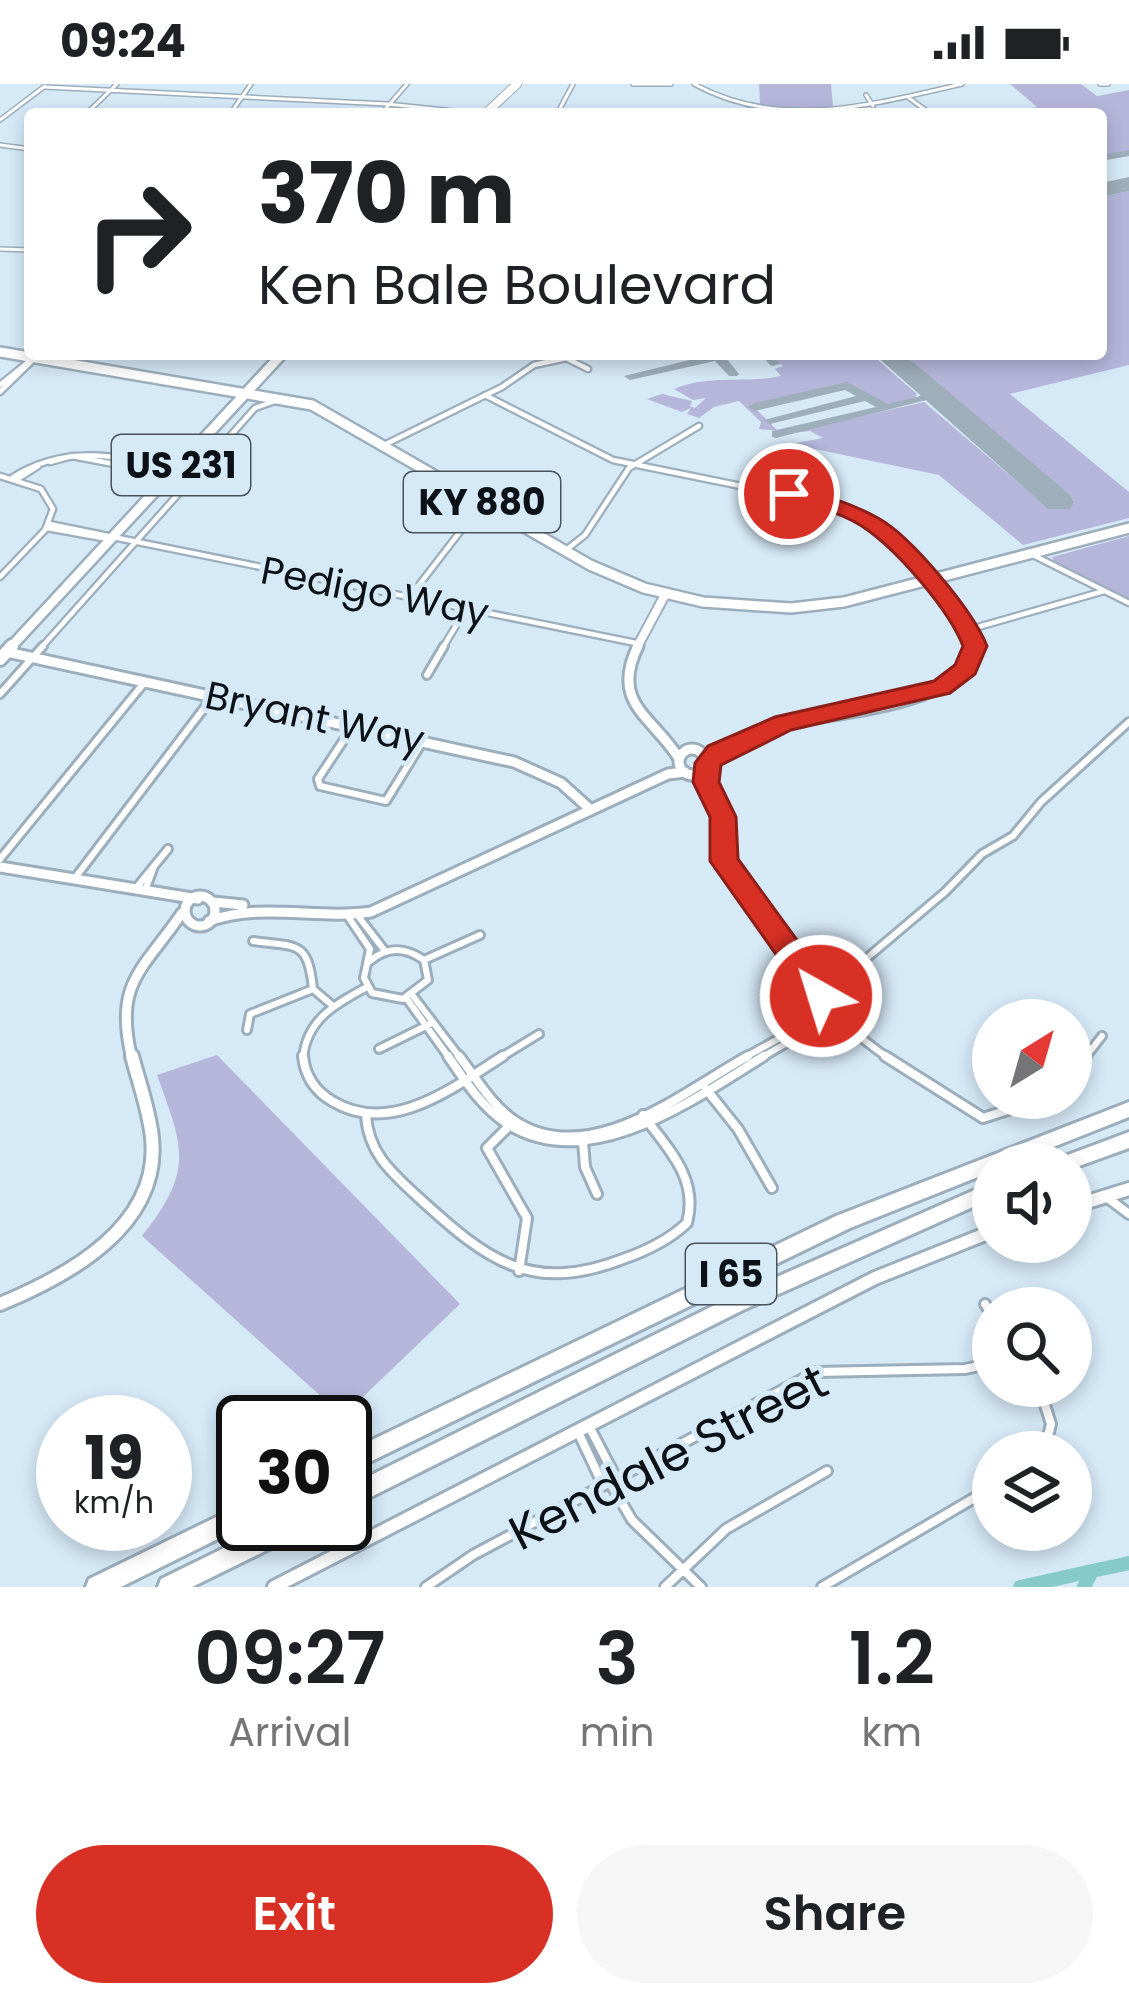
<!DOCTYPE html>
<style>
:root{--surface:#fff;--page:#f6f6f6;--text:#202124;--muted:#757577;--accent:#d93025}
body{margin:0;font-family:Poppins,sans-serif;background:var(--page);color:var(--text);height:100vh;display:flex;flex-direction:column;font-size:45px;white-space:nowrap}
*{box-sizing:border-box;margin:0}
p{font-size:39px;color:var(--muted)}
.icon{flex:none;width:66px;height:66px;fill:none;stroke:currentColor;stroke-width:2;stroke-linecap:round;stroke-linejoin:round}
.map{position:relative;height:1503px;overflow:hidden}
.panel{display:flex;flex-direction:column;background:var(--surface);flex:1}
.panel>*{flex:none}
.banner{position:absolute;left:24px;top:24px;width:1083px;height:252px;border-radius:12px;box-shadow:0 6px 18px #0003;background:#fff;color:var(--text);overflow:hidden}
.needle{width:78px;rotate:37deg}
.fabs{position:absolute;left:972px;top:915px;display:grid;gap:24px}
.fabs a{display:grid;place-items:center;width:120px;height:120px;border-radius:50%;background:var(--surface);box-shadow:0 6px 18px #0003;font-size:60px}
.speed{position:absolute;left:36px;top:1311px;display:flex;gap:24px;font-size:60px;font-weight:700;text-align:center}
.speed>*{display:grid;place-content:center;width:156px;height:156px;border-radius:50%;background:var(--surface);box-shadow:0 6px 18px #0003;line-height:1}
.speed small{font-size:30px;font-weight:400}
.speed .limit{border:6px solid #111;border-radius:18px;background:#fff;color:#111}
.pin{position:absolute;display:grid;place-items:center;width:102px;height:102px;color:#fff;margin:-51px;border:6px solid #fff;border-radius:50%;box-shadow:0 3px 12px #0007}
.me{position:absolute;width:132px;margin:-66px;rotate:321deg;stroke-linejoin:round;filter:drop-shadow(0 0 9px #0008)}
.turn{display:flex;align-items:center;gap:42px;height:252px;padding:0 36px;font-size:54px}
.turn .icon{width:156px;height:156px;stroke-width:2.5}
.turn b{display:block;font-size:84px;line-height:102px}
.eta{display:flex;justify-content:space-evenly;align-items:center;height:204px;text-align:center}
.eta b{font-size:72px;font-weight:600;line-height:84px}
.cta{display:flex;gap:24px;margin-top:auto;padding:24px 36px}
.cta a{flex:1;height:138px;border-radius:72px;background:var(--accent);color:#fff;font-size:48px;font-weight:600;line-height:138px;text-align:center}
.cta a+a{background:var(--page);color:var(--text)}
.status{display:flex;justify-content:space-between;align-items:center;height:84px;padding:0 60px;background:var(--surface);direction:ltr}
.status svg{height:33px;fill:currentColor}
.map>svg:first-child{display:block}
.green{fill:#b6b6db}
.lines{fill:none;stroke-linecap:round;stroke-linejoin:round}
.river{stroke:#87cacb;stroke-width:14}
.taxiway{fill:#9eaeba;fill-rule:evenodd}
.runway{fill:#9eaeba;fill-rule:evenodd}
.street-far3-casing{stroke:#9caebc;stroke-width:6}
.street-far2-casing{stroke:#9caebc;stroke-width:9}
.street-far1-casing{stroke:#9caebc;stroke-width:12}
.street-casing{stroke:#9caebc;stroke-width:14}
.secondary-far2-casing{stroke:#9caebc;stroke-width:12}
.secondary-far1-casing{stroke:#9caebc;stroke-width:15}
.secondary-casing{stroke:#9caebc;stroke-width:18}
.primary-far2-casing{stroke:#9caebc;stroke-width:10}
.primary-far1-casing{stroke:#9caebc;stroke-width:14}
.primary-casing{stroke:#9caebc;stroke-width:18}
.highway-casing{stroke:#9caebc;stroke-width:6}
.street-far3{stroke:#fff;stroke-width:3}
.street-far2{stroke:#fff;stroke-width:4.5}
.street-far1{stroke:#fff;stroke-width:6}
.street{stroke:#fff;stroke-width:8}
.secondary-far2{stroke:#fff;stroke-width:8}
.secondary-far1{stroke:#fff;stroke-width:9}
.secondary{stroke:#fff;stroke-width:12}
.primary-far2{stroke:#fff;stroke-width:8}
.primary-far1{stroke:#fff;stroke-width:9}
.primary{stroke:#fff;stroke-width:12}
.highway{fill:#fff;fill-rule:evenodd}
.route{fill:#d93025;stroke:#8d1f18;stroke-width:3}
.labels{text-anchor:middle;stroke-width:10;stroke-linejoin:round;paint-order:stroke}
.shield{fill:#d6e9f7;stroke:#48525a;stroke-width:3}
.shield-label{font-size:36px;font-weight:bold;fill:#0b1116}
.street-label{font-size:39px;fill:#0b1116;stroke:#d6e9f7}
.near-street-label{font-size:48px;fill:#0b1116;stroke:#d6e9f7}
</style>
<div class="status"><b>09:24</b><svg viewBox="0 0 49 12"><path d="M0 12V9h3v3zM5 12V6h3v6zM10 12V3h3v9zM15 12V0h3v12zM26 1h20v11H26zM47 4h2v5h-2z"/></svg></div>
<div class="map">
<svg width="1129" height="1503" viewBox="0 0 1129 1503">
<rect width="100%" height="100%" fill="#d6e9f7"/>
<path class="green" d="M759,0H831L833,23L802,27L805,30H738L750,20L760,21Z
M1010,0H1081L1097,12L1129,6V67L1101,72V30H1000L1037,23Z
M1129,107V281L1010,310L1129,408V434L1023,461L939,391L791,360L823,354L810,347L781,350L924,318L1048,424L1074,417L904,270H1101V113Z
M771,270H871L917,310L914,315L884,321L851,301L753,322L778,347L759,345L761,338L739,317L714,323L699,334L687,330L691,324L682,328L647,315L662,310L692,317L690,322L695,324L706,314L693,316L674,305C711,290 743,300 781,292L775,285L783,282Z
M1129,452V515L1054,478L1052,473Z
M217,971L460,1220L343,1332L142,1152C194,1086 184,1065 157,991Z"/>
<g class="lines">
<path class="river" d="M1020,1503L1092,1487
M1084,1503L1092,1487L1129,1479"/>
<path class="taxiway" d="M1129,66V72L1101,77V71Z
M714,270H736L726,274L739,290L737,292H729L715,277L630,296L624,292Z
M760,270H772L781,280L771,282Z
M847,298L888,320L936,308L942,312L776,354L772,353V347L876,323L865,317L770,340L764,336L856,312L845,306L754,327L748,323L754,319Z"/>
<path class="runway" d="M1129,93V107L1101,113V99Z
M874,270H904L1070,411L1074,418L1070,425H1048Z"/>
<defs>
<path id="street-far3" d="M633,0H671
M694,0C780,47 871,21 962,0
M1100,0H1108
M45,3L387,20L484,30
M866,11L873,22
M909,14L931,30
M86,30L117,0
M230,30L251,0
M381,30L407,0
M557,30L573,0
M0,36L45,2
M0,61L30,65
M0,165L30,166"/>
<path id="street-far2" d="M0,301L32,275
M0,308L36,273
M485,311L613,376L840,422L882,446L930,497
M384,361L502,303L534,281L566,274L588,285
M50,378L72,372L172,391
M0,392L41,405L53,425L45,446L0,493
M10,395C64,359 123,370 181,390
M16,396L38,382
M49,440L636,559
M47,444L108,455
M566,466L585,451L629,384L699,342
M1035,472L1129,519
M409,514L483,418
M971,545L1104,507
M40,565L255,324L275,317
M442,565L466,525"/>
<path id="street-far1" d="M427,591L444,562
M0,610L43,562
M353,642L318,695L320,702L386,717L423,657
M690,689C729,711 716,746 727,784C775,849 821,931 890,975
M0,775L144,599
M75,794L214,611
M137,803L168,765
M146,804L153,785
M347,831L370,865L364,894L372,909L403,915L428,896L424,876C405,863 388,862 370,877
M358,832L385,867
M253,857C297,863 308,856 313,905L333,922
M424,876L480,851
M413,912L461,975
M822,912L945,808L982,770L1013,752L1041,718L1129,638
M407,915L450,975
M247,946L250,930L313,905
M379,965L430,940
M303,975C306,936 335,920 367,903
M498,975L539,950
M742,975L832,925
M759,975L835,931
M1084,975L1102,952"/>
<path id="street" d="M303,972C305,992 315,1007 332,1017C391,1053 454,1003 503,972
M448,972C465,997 483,1025 509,1041C590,1091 696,1014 764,972
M459,972C476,994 492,1022 515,1037C590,1086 683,1008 748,972
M885,972L983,1034L1045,1014
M1071,991L1086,972
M706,1005L738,1045L772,1104
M366,1031C368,1069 392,1089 419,1114C486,1175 530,1211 623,1175C646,1167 669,1156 687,1139C699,1094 668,1065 643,1031
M512,1039L487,1064L527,1134L519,1187
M583,1057L585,1083L597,1110
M1109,1115L1129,1130
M985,1220L993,1232
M1039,1302L1051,1340L1044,1368
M590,1344L616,1394
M578,1348L603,1401
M609,1397L632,1436L701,1503
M426,1503L473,1471L816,1288L965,1285L993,1279
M665,1503L726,1445L827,1387
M822,1503L993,1403"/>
<path id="secondary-far2" d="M931,497L965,534L974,565
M636,565L666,509"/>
<path id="secondary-far1" d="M638,562C610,619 652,632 678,673
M7,568L514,678L561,699L591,726
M679 678a13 13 0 1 1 26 0a13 13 0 1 1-26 0Z
M708,679C726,664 742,652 764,645C818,626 962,629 974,562
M0,783L198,815
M185 827a15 15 0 1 1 30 0a15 15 0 1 1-30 0Z
M213,818L243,821
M209,837C263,818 316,836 371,828L668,690L685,688
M132,975C113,899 143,886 182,829"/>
<path id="secondary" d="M1071,1123L1129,1105
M0,1220C68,1192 161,1142 152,1054C149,1025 139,999 132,972
M274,1503L875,1194L993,1147"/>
<path id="primary-far2" d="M485,30L517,0"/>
<path id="primary-far1" d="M0,268L312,321L590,481L644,504L703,518L791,524L844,518L1129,444
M9,565L282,270"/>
<path id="primary" d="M0,575L12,562"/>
<path id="highway" d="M1129,1018V1033L1010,1080H993V1087L850,1144L345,1390V1369L836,1132Z
M1129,1048V1064L1071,1085V1080H1054L1057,1075Z
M993,1098V1114L743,1226L345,1426V1404L729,1214Z
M243,1420V1440H248L121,1503H86L89,1495Z
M273,1440H307L304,1448L192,1503H158L161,1495Z"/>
</defs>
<use href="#street-far3" class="street-far3-casing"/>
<use href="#street-far2" class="street-far2-casing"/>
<use href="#street-far1" class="street-far1-casing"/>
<use href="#street" class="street-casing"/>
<use href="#secondary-far2" class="secondary-far2-casing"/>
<use href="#secondary-far1" class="secondary-far1-casing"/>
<use href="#secondary" class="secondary-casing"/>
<use href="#primary-far2" class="primary-far2-casing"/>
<use href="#primary-far1" class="primary-far1-casing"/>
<use href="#primary" class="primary-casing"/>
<use href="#highway" class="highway-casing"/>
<use href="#street-far3" class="street-far3"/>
<use href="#street-far2" class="street-far2"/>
<use href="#street-far1" class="street-far1"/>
<use href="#street" class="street"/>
<use href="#secondary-far2" class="secondary-far2"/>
<use href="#secondary-far1" class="secondary-far1"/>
<use href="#secondary" class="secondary"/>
<use href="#primary-far2" class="primary-far2"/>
<use href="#primary-far1" class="primary-far1"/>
<use href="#primary" class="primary"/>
<use href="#highway" class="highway"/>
</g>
<path class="route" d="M789,403C821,410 849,418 878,434C912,453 973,527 987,562L975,590L950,609L791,646L721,681L719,698L736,733L738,775L832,904L836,912L832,920H811L710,777V733L693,698L695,679L708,662L775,633L934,597L955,581L963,562C949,526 901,471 869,447C844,428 812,422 782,414V405Z"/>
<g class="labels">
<g class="shield">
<rect x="112" y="351" width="138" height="60" rx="9"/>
<rect x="404" y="388" width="156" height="60" rx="9"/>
<rect x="686" y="1160" width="90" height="60" rx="9"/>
</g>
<g class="shield-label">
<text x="181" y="394">US 231</text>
<text x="482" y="431">KY 880</text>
<text x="731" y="1203">I 65</text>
</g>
<g class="street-label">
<text transform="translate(375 507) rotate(11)" y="14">Pedigo Way</text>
<text transform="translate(315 633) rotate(12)" y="14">Bryant Way</text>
</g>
<g class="near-street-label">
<text transform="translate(668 1373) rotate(-27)" y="17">Kendale Street</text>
</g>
</g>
</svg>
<div class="fabs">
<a><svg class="needle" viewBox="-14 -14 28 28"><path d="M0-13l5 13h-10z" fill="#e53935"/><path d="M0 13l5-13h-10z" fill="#757577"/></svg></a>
<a><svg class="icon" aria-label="sound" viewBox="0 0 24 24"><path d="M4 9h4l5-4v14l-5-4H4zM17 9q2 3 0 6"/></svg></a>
<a><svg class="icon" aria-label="search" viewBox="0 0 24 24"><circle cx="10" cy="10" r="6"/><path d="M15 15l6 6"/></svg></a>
<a><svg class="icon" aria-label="layers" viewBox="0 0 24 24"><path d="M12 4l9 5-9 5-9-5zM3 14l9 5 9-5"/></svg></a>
</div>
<div class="speed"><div>19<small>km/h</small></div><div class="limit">30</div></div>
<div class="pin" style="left:789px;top:410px;background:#d93025"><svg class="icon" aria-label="arrive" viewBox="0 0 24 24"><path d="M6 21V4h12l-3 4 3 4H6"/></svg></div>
<svg class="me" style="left:821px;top:912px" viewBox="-20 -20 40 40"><circle r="17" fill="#d93025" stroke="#fff" stroke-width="3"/><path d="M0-11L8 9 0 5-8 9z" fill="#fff"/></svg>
<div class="banner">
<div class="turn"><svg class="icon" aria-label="right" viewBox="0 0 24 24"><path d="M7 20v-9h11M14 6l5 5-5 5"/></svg><div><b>370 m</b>Ken Bale Boulevard</div></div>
</div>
</div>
<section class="panel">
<div class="eta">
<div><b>09:27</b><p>Arrival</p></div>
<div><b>3</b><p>min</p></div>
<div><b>1.2</b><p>km</p></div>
</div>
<div class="cta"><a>Exit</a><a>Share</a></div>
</section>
